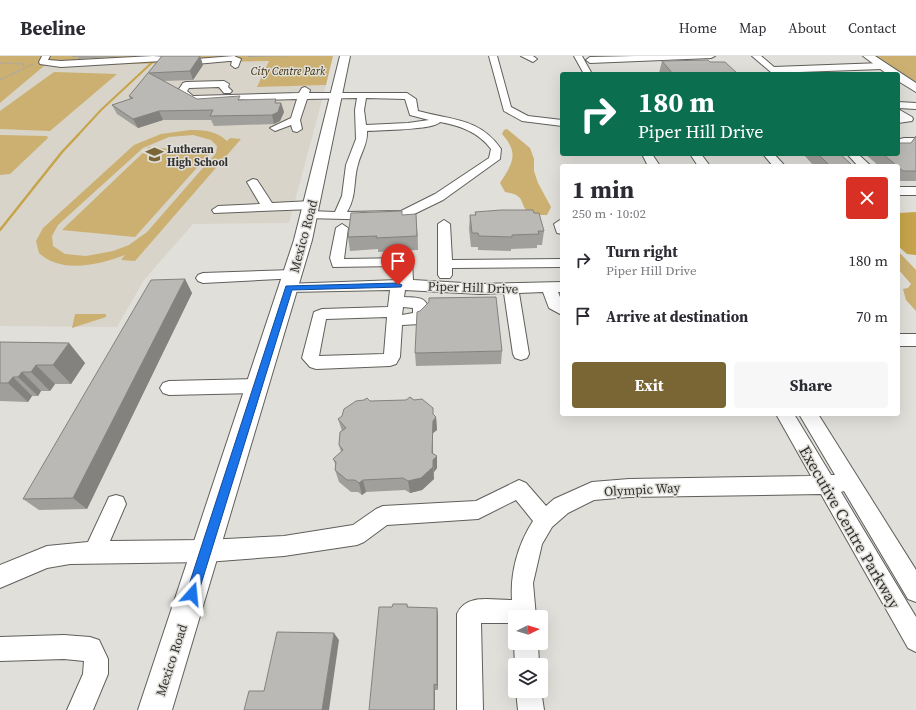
<!DOCTYPE html>
<meta charset="utf-8">
<style>
:root{--surface:#fff;--page:#f7f7f7;--text:#2b2b33;--muted:#7c7c81;--line:#e1e1e2;--accent:#7a6635}
body{margin:0;font-family:"Source Serif 4",serif;background:var(--page);color:var(--text);height:100vh;display:flex;flex-direction:column;font-size:15px;white-space:nowrap}
*{box-sizing:border-box;margin:0}
p{font-size:13px;color:var(--muted)}
.icon{flex:none;width:22px;height:22px;fill:none;stroke:currentColor;stroke-width:2;stroke-linecap:round;stroke-linejoin:round}
.map{position:relative;flex:1;overflow:hidden}
.side{position:absolute;left:560px;top:108px;width:340px;height:252px;display:flex;flex-direction:column;background:var(--surface);border-radius:4px;box-shadow:0 4px 16px #0002}
.side>*{flex:none}
.hud{position:absolute;left:560px;top:16px;width:340px;height:84px;border-radius:4px;box-shadow:0 4px 16px #0002;background:#0b6e4f;color:#fff;overflow:hidden}
.needle{width:26px;rotate:85deg}
.buttons{position:absolute;left:508px;top:554px;display:grid;gap:8px}
.buttons a{display:grid;place-items:center;width:40px;height:40px;border-radius:4px;background:var(--surface);box-shadow:0 4px 16px #0002;font-size:20px}
.pin{position:absolute;display:grid;place-items:center;width:34px;height:34px;color:#fff;margin:-41px -17px;border-radius:50% 50% 50% 0;rotate:-45deg;box-shadow:0 0 4px #0007}
.pin .icon{rotate:45deg}
.me{position:absolute;width:44px;margin:-22px;rotate:18deg;stroke-linejoin:round;filter:drop-shadow(0 0 3px #0008)}
.turn{display:flex;align-items:center;gap:14px;height:84px;padding:0 12px;font-size:18px}
.turn .icon{width:52px;height:52px;stroke-width:2.5}
.turn b{display:block;font-size:28px;line-height:34px}
.round{display:grid;place-items:center;flex:none;width:42px;height:42px;border-radius:4px;background:var(--page)}
.head{display:flex;align-items:center;justify-content:space-between;height:68px;padding:0 12px}
h1{font-size:24px;font-weight:700;line-height:30px}
.action{display:flex;gap:8px;margin-top:auto;padding:8px 12px}
.action a{flex:1;height:46px;border-radius:4px;background:var(--accent);color:#fff;font-size:16px;font-weight:700;line-height:46px;text-align:center}
.action a+a{background:var(--page);color:var(--text)}
ul{padding:0;list-style:none}
li{display:flex;align-items:center;gap:12px;height:56px;padding:0 12px}
li div{flex:1}
li b{display:block;font-size:15px}
li em{font-style:normal}
header{display:flex;align-items:center;gap:24px;box-sizing:border-box;height:56px;padding:0 20px;background:var(--surface);border-bottom:1px solid var(--line)}
header strong{font-size:19px}
nav{display:flex;gap:22px;margin-inline-start:auto;font-size:14px}
.map>svg:first-child{display:block}
.built{fill:#d9d4c9}
.green{fill:#cbb071;fill-rule:evenodd}
.water{fill:#c7a44b}
.lines{fill:none;stroke-linecap:round;stroke-linejoin:round}
.stream-far1{stroke:#c7a44b;stroke-width:2}
.stream{stroke:#c7a44b;stroke-width:2.5}
.minor-casing{stroke:#605f5b;stroke-width:2}
.major-casing{stroke:#605f5b;stroke-width:2}
.path{stroke:#a8a7a3;stroke-width:1.5;stroke-dasharray:1.5 1;stroke-linecap:butt}
.minor{fill:#fff;fill-rule:evenodd}
.major{fill:#fff;fill-rule:evenodd}
.wall{fill:#a19f9c}
.shaded-wall{fill:#83827f}
.building{fill:#bbb9b5;stroke:#83827f}
.route{fill:#1a73e8;stroke:#114b97}
.labels{text-anchor:middle;stroke-width:3;stroke-linejoin:round;paint-order:stroke}
.far-park-label{font-size:11px;font-style:italic;fill:#382902;stroke:#e1dfda}
.far-poi-label{font-size:11px;font-weight:bold;fill:#333230;stroke:#e1dfda;text-anchor:start}
.street-label{font-size:13px;fill:#333230;stroke:#e1dfda}
.near-street-label{font-size:16px;fill:#333230;stroke:#e1dfda}
</style>
<header>
<strong>Beeline</strong>
<nav><a>Home</a><a>Map</a><a>About</a><a>Contact</a></nav>
</header>
<div class="map">
<svg width="916" height="654" viewBox="0 0 916 654">
<rect width="100%" height="100%" fill="#e1dfda"/>
<path class="built" d="M269,5L258,31L326,29L289,167L193,168L144,224L117,271L0,270V47L44,10Z"/>
<path class="green" d="M0,0H333L326,29L257,31L269,5L44,10L0,47Z
M876,0H916V26Z
M54,16L117,18L50,75L0,73V55Z
M507,73L530,92L534,103V115L538,127L551,151L547,159H530C518,147 527,139 505,136L500,127C512,108 520,98 502,78L504,74Z
M190,74C204,74 217,75 227,85L230,82L241,83L135,205L121,204L125,199C99,209 61,218 39,197L36,185L43,172L134,89L161,78ZM193,79L211,84L217,90L216,97L147,176L129,189L113,195L86,200L65,198L53,190L52,180L58,169L143,92L169,81Z
M0,79L47,80L48,82L10,118L0,119Z
M149,91L211,96L135,181L62,174Z
M898,195L916,214V255L906,244L903,233L908,232L911,228L898,213Z
M75,258H106V261L72,272Z"/>
<path class="water" d="M916,156V199H915L907,198L898,190V157Z"/>
<g class="lines">
<path class="stream-far1" d="M77,80L101,54L159,0"/>
<path class="stream" d="M0,174L62,96L78,79"/>
<defs>
<path id="minor" d="M42,0H50L48,4L61,5L153,0L196,3L234,0L241,3L238,11L235,12L231,9L232,5H229L196,8L162,5L61,11L40,8L39,6Z
M489,0H497L511,51L528,60L562,64V70L522,65L504,55Z
M521,0H533L537,3L533,6Z
M574,0H582L592,18H584Z
M635,0H715L711,2L590,7L586,4L590,1Z
M752,0H761L774,11L882,7L886,10L882,13L772,17Z
M224,25L229,28L228,31L232,35L230,37H224L219,31L189,32L187,35L193,40L299,37L302,32L305,31L310,34L309,37H407L416,43L418,55C451,64 480,62 501,93L500,103L443,144L408,161L385,164L305,162L303,159L309,155L335,156L342,140L346,109L356,83L355,54L357,42L307,43L300,64L302,73L297,76L293,75L291,69L275,75L270,72L291,62L297,43L191,46L177,36L183,27L186,26ZM366,42L405,43L410,59L429,64L408,67L366,69L364,54ZM440,66C461,70 478,76 491,93L489,102L435,138L401,155L347,156C357,140 353,124 358,108C361,97 368,87 367,75C380,74 433,74 440,66Z
M898,46L916,47V53L898,52Z
M898,53L912,61L913,63L912,65L898,67Z
M904,82H916V88H908L904,95L898,96V86L900,83Z
M642,98H652L660,110H648Z
M690,98H701L710,110H698Z
M763,98H774L785,110H773Z
M847,98H858L871,110H858Z
M253,123L257,124L272,147L312,145L318,149L312,153L214,157L212,154L218,150L260,148L247,126Z
M898,131H916V139H898Z
M444,164L450,168L452,204L562,203V211L452,212V219L450,222H440L438,219V168Z
M560,164L562,165V178L557,177L554,168Z
M342,168L348,172L344,203L410,202L412,205L413,224L480,228L562,226V236H558L562,246V259L549,252L543,236L519,237L529,298L527,302L521,304L515,302L513,298L504,237L480,238L405,234L404,241C420,242 428,240 429,259L420,268L402,269L400,301L396,308L390,310L316,313L310,311L302,302L314,256L322,253L388,251L390,234L289,236L284,234L282,231L284,228L399,224L398,210L333,211L330,202L336,172ZM403,251L413,252V257L402,259ZM387,261L384,298L319,300L326,263Z
M293,214L298,216L300,219L298,222L203,227L198,225L196,222L198,219L203,217Z
M898,278H916V290H898Z
M257,323L263,325L266,330L263,335L257,337L169,339L163,337L160,332L163,327L169,325Z
M776,358H794L831,419H835L799,358H818L916,514V546L908,543L844,435L841,436L916,561V596L908,592L821,438L629,441L594,444L568,457L552,471L542,488L533,527L536,561H515V567H481L483,654H457V558C466,537 492,544 512,544C510,517 518,488 533,465L516,444L478,463L387,469L364,486L357,489L284,500L206,506L70,508L47,512L0,532V509L47,490L88,486L109,441L116,439L123,441L126,448L110,485L206,484L284,480L353,469L376,453L383,450L476,445L519,424L526,427L546,450L554,443L592,426L629,423L811,420Z
M64,579L90,581L99,584L108,603V618L93,654H67L83,618L84,605L64,603L0,605V581Z
M515,585V587H538L539,609L515,610L514,587Z
M541,634L544,654H518L516,635H541Z"/>
<path id="major" d="M340,0H350L312,184L172,654H138L294,184Z
M863,0H875L916,27V36L898,25V18H887Z"/>
</defs>
<use href="#minor" class="minor-casing"/>
<use href="#major" class="major-casing"/>
<path class="path" d="M0,7L24,8L23,12
M0,24L33,8"/>
<use href="#minor" class="minor"/>
<use href="#major" class="major"/>
</g>
<path class="wall" d="M72,0H125L79,3L78,1H72Z
M162,0H200L203,9L193,24L164,25L197,43H241L281,47L284,56L280,65L274,68L214,70L211,64H163L138,72L117,58L112,49L130,43L129,40Z
M248,0H294L248,1Z
M662,5L710,6L738,18H659V17Z
M916,80V125H898V110H879L865,98H898L911,87Z
M804,98H840L852,109L851,110H814L804,99Z
M402,155V159L417,172L418,194L378,196V193L350,195L348,181Z
M475,156L534,157L544,175L542,189H537V192L511,193V195L478,194V191H471L469,173L470,159H475Z
M185,223L192,237L87,453L39,454L23,443Z
M0,286L69,287L85,307L71,328H55L50,335H41L38,340H32L28,346L0,345Z
M502,295L501,308L416,310L415,297Z
M370,345L433,359L436,361L437,374L433,377V397L437,412L434,416V423L422,434L410,437L405,434L366,436L362,439L358,436H351L339,426L335,414L336,410L333,403L341,396L339,389L342,375L338,363Z
M407,548L408,551L437,552L438,560V634H435L392,551Z"/>
<path class="shaded-wall" d="M200,0L203,9L193,24L190,15Z
M281,47L284,56L280,65L274,68L272,59Z
M159,55L163,64L138,72L133,63Z
M416,158L417,172L418,194L417,180Z
M185,223L192,237L87,453L73,442Z
M69,287L85,307L71,328L53,309Z
M36,309L55,328L50,335L31,316Z
M22,316L41,335L38,340L18,321Z
M13,321L32,340L28,346L8,327Z
M436,361L437,374L433,377V403L437,400V412L434,416L432,397L433,365Z
M433,411L434,423L422,434L410,437L408,425Z
M363,424L366,436L362,439L359,427Z
M437,552L438,560V634L437,629Z
M334,577L339,584L329,654H322Z
M434,628L435,634V654H434Z"/>
<path class="building" d="M162,0H200L190,15L149,17L197,43L240,40L238,44L276,43L275,47H281L278,56L272,59L210,60L213,54L159,55L133,63L112,49L133,42L129,40Z
M708,4L710,6H725L738,18H673L662,5Z
M916,80V115H903L898,111V110H897L883,98H898V87H911Z
M818,98H840L852,109L830,110Z
M501,154H533L534,157H539L544,175H538L539,178L512,179V181L479,180L478,177H472L470,159H476L475,156Z
M402,155V159L416,158L417,180L376,182L377,180L348,181L351,157Z
M185,223L73,442L23,443L151,224Z
M496,241L502,295L415,297L417,256L420,255L429,246V242Z
M0,286L69,287L53,309H36L31,316H22L18,321H13L8,327H0Z
M410,341L414,344L422,343L433,352V358L436,361L433,365L432,397L437,400L433,404V411L421,422L408,425L403,422L363,424L359,427L355,424H347L335,414L336,406L333,403L343,394L339,389L340,376L346,372L338,363L342,360L344,353L356,345L364,344L367,342L370,345L406,344Z
M393,548H407V551L437,552V629L434,628V654H369L379,551H392Z
M277,576L334,577L322,654H244L249,635H264Z"/>
<path class="route" d="M398,227L402,229L401,231L292,234L198,538L196,543L192,545L188,543L186,538L286,230Z"/>
<defs>
<symbol id="school-bare" viewBox="-9 -9 18 18"><path d="M0-5L7-2L0 1L-7-2ZM-4 1L0 2.5L4 1V4Q0 6-4 4Z" fill="#7a6635" stroke="#e1dfda" stroke-width="2.5" paint-order="stroke"/></symbol>
</defs>
<g fill-rule="evenodd">
<use href="#school-bare" x="142" y="86" width="25" height="25"/>
</g>
<g class="labels">
<g class="far-park-label">
<text x="288" y="19">City Centre Park</text>
</g>
<g class="far-poi-label">
<text x="167" y="97">Lutheran<tspan x="167" dy="13">High School</tspan></text>
</g>
<g class="street-label">
<text transform="translate(303 180) rotate(-75)" y="5">Mexico Road</text>
<text transform="translate(473 231) rotate(2)" y="5">Piper Hill Drive</text>
<text transform="translate(642 433) rotate(-3)" y="5">Olympic Way</text>
<text transform="translate(171 604) rotate(-72)" y="5">Mexico Road</text>
</g>
<g class="near-street-label">
<text transform="translate(850 471) rotate(60)" y="6">Executive Centre Parkway</text>
</g>
</g>
</svg>
<div class="buttons">
<a><svg class="needle" viewBox="-14 -14 28 28"><path d="M0-13l5 13h-10z" fill="#e53935"/><path d="M0 13l5-13h-10z" fill="#7c7c81"/></svg></a>
<a><svg class="icon" aria-label="layers" viewBox="0 0 24 24"><path d="M12 4l9 5-9 5-9-5zM3 14l9 5 9-5"/></svg></a>
</div>
<div class="pin" style="left:398px;top:229px;background:#d93025"><svg class="icon" aria-label="arrive" viewBox="0 0 24 24"><path d="M6 21V4h12l-3 4 3 4H6"/></svg></div>
<svg class="me" style="left:192px;top:538px" viewBox="-20 -20 40 40"><path d="M0-17L14 15 0 8-14 15z" fill="#1a73e8" stroke="#fff" stroke-width="4"/></svg>
<div class="hud">
<div class="turn"><svg class="icon" aria-label="right" viewBox="0 0 24 24"><path d="M7 20v-9h11M14 6l5 5-5 5"/></svg><div><b>180 m</b>Piper Hill Drive</div></div>
</div>
<section class="side">
<div class="head"><div><h1>1 min</h1><p>250 m · 10:02</p></div><a class="round" style="background:#d93025;color:#fff"><svg class="icon" aria-label="close" viewBox="0 0 24 24"><path d="M6 6l12 12M18 6L6 18"/></svg></a></div>
<ul>
<li><svg class="icon" aria-label="right" viewBox="0 0 24 24"><path d="M7 20v-9h11M14 6l5 5-5 5"/></svg><div><b>Turn right</b><p>Piper Hill Drive</p></div><em>180 m</em></li>
<li><svg class="icon" aria-label="arrive" viewBox="0 0 24 24"><path d="M6 21V4h12l-3 4 3 4H6"/></svg><div><b>Arrive at destination</b></div><em>70 m</em></li>
</ul>
<div class="action"><a>Exit</a><a>Share</a></div>
</section>
</div>
